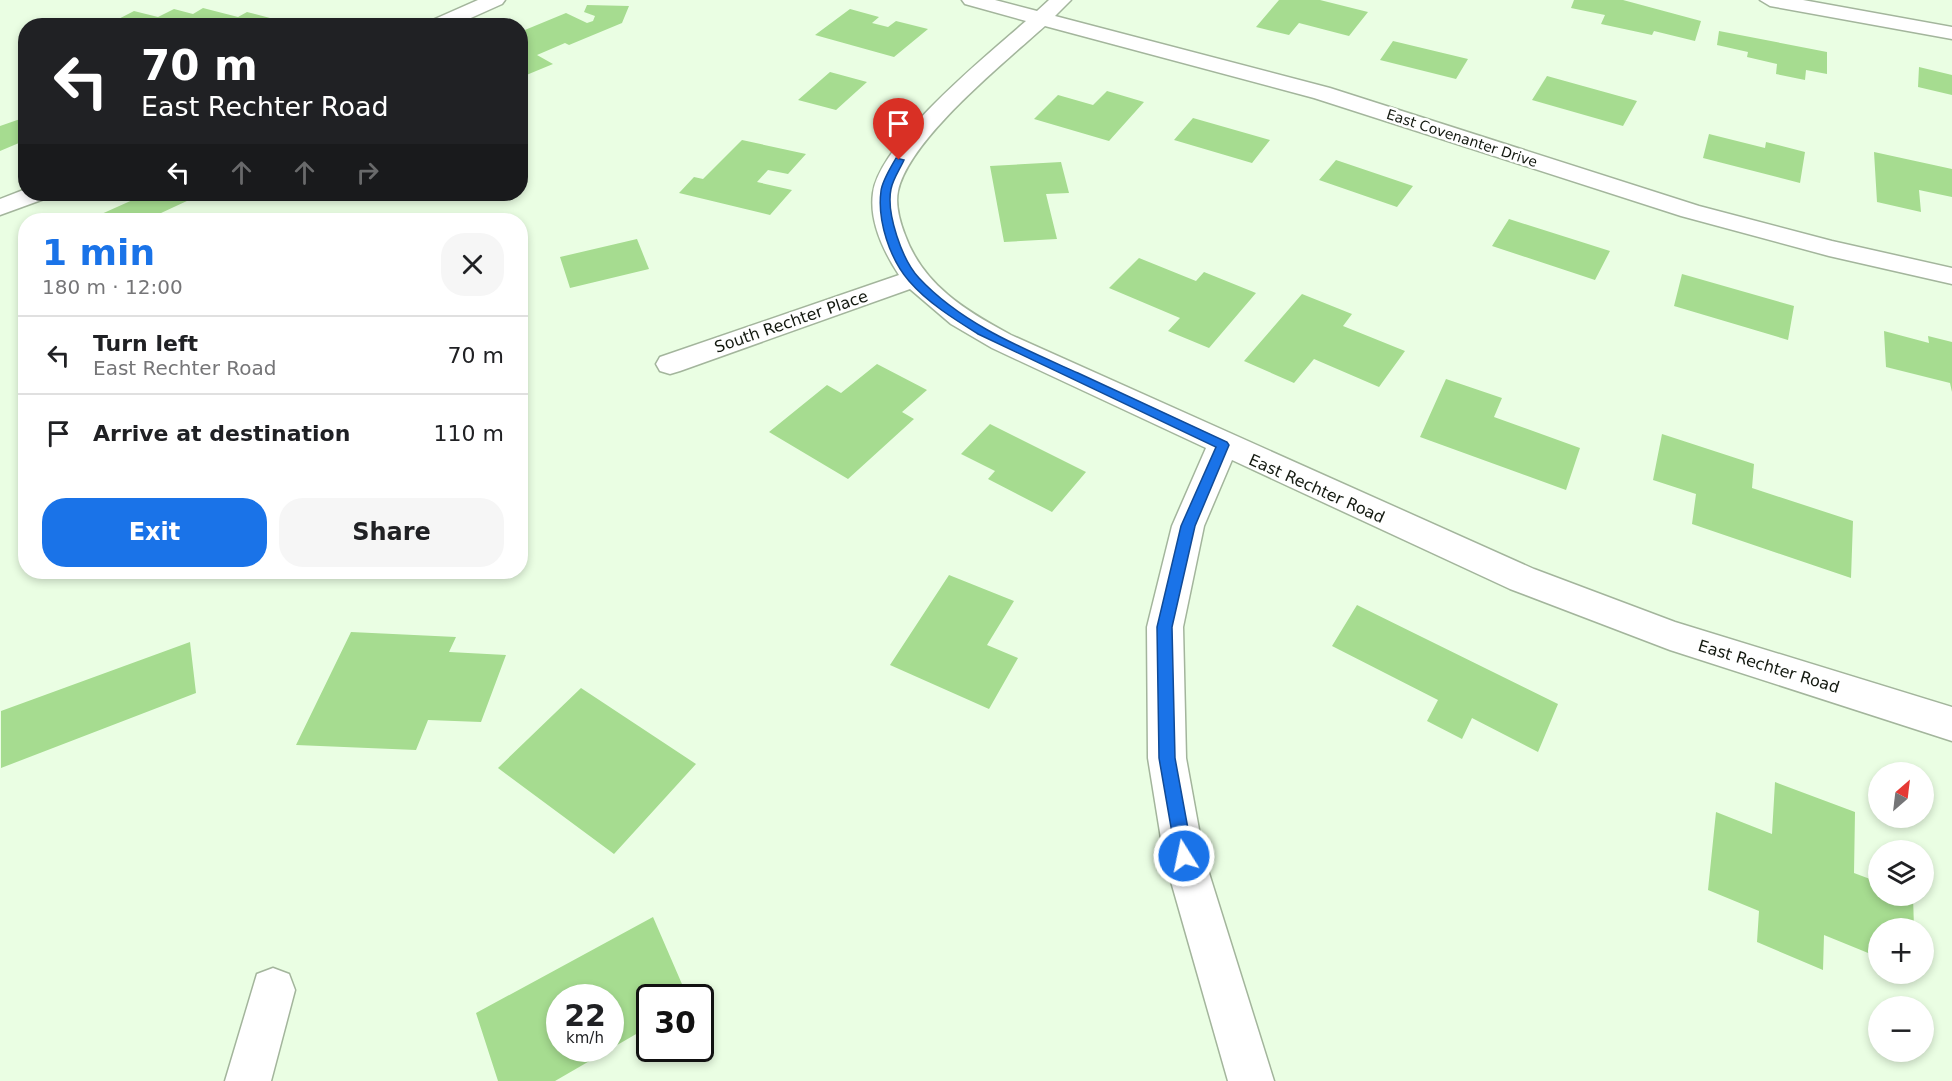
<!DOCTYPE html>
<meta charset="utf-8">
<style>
:root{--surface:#fff;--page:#f6f6f6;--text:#202124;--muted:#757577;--line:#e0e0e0;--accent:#1a73e8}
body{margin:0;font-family:"DejaVu Sans",sans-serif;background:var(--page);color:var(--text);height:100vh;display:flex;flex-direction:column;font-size:22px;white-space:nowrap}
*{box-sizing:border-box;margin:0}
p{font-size:20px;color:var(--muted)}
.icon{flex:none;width:33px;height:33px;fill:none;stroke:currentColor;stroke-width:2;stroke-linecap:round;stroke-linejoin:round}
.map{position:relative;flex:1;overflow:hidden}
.side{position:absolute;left:18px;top:213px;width:510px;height:366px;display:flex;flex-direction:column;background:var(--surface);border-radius:24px;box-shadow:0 3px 9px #0003}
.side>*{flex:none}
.guide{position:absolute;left:18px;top:18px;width:510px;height:183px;border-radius:24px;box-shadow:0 3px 9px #0003;background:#202124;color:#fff;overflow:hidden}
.needle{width:39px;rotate:28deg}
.fabs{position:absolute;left:1868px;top:762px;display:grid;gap:12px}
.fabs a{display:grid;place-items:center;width:66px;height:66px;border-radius:50%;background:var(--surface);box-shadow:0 3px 9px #0003;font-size:30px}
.speed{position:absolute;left:546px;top:984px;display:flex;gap:12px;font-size:30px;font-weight:700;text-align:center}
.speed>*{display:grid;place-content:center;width:78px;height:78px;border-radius:50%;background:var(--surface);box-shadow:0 3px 9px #0003;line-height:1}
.speed small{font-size:15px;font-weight:400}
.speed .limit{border:3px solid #111;border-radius:9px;background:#fff;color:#111}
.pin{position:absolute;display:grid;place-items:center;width:51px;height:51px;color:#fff;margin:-62px -26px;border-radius:50% 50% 50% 0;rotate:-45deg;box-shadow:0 0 6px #0007}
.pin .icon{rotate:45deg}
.me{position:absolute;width:66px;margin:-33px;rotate:350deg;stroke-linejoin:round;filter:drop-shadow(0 0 4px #0008)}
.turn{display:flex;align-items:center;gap:21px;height:126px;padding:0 24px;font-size:27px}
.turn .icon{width:78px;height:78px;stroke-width:2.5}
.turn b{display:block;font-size:42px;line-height:51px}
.lanes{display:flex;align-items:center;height:57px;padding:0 24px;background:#0003;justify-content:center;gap:30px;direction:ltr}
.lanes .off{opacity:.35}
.round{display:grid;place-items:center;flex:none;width:63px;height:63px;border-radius:24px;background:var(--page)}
.summary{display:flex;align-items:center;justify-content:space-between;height:102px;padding:0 24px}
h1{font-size:36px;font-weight:700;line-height:45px;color:var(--accent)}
.button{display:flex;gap:12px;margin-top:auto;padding:12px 24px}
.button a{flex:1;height:69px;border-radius:24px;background:var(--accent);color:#fff;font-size:24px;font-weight:700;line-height:69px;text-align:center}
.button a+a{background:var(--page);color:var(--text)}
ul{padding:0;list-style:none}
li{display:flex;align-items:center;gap:18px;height:78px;padding:0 24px;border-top:2px solid var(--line)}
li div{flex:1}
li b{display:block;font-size:22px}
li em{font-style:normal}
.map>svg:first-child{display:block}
.building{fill:#a6dc90;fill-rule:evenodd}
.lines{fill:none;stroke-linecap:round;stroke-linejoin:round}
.street-casing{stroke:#a3b59c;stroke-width:3}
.street{fill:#fff;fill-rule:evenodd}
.route{fill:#1a73e8;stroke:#114b97;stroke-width:1.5}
.labels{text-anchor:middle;stroke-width:5;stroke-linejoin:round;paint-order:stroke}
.far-street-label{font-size:14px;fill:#131910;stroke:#fff}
.street-label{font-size:16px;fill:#131910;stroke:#fff}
</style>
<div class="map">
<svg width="1952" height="1081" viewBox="0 0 1952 1081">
<rect width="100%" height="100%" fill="#eafee3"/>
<path class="building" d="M1279,0H1320L1368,12L1349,36L1299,23L1289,35L1256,27Z
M1574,0H1623L1701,21L1695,41L1654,31L1652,35L1601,24L1605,15L1571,8Z
M587,5L629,6L622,23L569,45L565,43L537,55L553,64L524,76L520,74V32L566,13L587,23L593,21L595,16L584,12Z
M203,8L238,17L247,12L270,18L256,26H105L134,11L158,17L174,9L193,14Z
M850,9L879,17L872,23L888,27L896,21L928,29L894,57L815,35Z
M1719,31L1827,52V74L1806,70L1805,80L1776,74L1777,64L1747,57L1748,52L1717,45Z
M1393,41L1468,59L1456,79L1380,60Z
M1919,67L1952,75V95L1918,87Z
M830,72L867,82L836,110L798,100Z
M1547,76L1637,101L1623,126L1532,100Z
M1107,91L1144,102L1109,141L1034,119L1058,95L1093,105Z
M26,117V140L0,151V126Z
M1193,118L1270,140L1252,163L1174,140Z
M1709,134L1765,148L1766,142L1805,152L1800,183L1703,158Z
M742,140L806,154L788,174L768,170L757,182L792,190L770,215L679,193L694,177L703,179Z
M1874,152L1952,169V197L1919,190L1921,212L1877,202Z
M1336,160L1413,186L1397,207L1319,180Z
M1061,162L1069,193L1046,194L1057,239L1004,242L990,166Z
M146,194H179L189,200L146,220H88Z
M1509,219L1610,251L1595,280L1492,246Z
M637,239L649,269L570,288L560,257Z
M1139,258L1196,281L1204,272L1256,293L1209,348L1168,331L1180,318L1109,288Z
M1682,274L1794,306L1788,340L1674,306Z
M1302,294L1352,314L1343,326L1405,351L1379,387L1314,359L1294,383L1244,361Z
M1884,331L1929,343L1928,336L1952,342V392L1950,383L1886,367Z
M877,364L927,390L902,412L914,419L848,479L769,432L827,385L841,393Z
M1446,379L1502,398L1494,417L1580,448L1566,490L1420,437Z
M990,424L1086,472L1052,512L988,479L995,471L961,454Z
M1662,434L1754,464L1752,488L1853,521L1851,578L1692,524L1696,494L1653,480Z
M949,575L1014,601L987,645L1018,658L989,709L890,665Z
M1357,605L1558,704L1538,752L1472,718L1462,739L1427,721L1438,700L1332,646Z
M351,632L456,637L449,652L506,655L481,722L428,720L416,750L296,745Z
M190,642L196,693L1,768V711Z
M581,688L696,764L614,854L498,768Z
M1775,782L1855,812L1854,873L1878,882V896H1913L1914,928H1878V957L1824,935L1823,970L1757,942L1759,911L1708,890L1716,812L1772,834Z
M653,917L688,998H650V1026L555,1081H498L476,1013ZM560,998H610V1048H560Z"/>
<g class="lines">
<defs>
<path id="street" d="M478,0H505L502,4L453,26H425L428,22Z
M962,0H995L1037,11L1049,0H1071L1055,16L1330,88L1699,206L1832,241L1952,268V284L1829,256L1681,216L1314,98L1045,26C1005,62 909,139 898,191C895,205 900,222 905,235C923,285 966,311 1011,335L1534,569L1675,622L1952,707V741L1670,650L1510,589L1232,460L1204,526L1183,627L1186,758L1204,857L1274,1081H1228L1164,857L1148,758L1147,627L1172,526L1206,448L992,348L951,324L910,289L680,371L670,374L660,371L656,364L660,357L899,275C884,252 869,222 873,193C880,142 987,55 1026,21L965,4Z
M1760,0H1803L1952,27V39L1770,6Z
M26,189V194H47L44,199L0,215V199Z
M273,968L289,974L295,990L271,1081H225L257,974Z"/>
</defs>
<use href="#street" class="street-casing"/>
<use href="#street" class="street"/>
</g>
<path class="route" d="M896,158L904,160C900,169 893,179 891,189C886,213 902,260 919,278C962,324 1022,348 1078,373C1128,396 1178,419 1227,442L1229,445L1195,526L1172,627L1175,758L1193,856L1190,862L1184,865L1178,862L1176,856L1159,758L1157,627L1181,526L1216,447L978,334C954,319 928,303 909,281C890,259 877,221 881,191C882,181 891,167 896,158Z"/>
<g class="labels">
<g class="far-street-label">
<text transform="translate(1462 138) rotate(18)" y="5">East Covenanter Drive</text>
</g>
<g class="street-label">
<text transform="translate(791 321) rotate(-19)" y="6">South Rechter Place</text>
<text transform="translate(1317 488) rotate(24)" y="6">East Rechter Road</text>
<text transform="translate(1769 666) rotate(17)" y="6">East Rechter Road</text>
</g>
</g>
</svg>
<div class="fabs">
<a><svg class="needle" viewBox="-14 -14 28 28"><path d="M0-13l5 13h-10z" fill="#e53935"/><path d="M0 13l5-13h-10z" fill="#757577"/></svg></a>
<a><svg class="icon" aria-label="layers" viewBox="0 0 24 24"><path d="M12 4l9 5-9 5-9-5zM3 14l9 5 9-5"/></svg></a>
<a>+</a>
<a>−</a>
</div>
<div class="speed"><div>22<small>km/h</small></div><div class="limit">30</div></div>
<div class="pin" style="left:899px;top:160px;background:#d93025"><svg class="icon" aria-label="arrive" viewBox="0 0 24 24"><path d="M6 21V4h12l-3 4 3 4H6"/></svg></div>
<svg class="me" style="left:1184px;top:856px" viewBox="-20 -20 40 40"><circle r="17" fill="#1a73e8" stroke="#fff" stroke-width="3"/><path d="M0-11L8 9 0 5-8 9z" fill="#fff"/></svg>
<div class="guide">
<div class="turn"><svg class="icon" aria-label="left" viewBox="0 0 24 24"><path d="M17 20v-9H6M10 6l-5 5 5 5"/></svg><div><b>70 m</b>East Rechter Road</div></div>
<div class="lanes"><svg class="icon" aria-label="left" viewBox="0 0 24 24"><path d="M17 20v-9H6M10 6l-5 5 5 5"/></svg><svg class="icon off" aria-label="ahead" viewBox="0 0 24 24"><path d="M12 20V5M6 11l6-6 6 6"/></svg><svg class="icon off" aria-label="ahead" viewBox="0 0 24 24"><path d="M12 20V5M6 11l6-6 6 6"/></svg><svg class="icon off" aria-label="right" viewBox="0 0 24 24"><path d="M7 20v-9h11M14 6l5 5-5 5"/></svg></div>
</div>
<section class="side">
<div class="summary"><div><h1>1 min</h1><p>180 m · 12:00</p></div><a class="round"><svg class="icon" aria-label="close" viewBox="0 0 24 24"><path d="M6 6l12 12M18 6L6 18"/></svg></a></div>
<ul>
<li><svg class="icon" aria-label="left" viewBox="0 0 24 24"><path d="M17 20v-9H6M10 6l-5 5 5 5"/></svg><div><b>Turn left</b><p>East Rechter Road</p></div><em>70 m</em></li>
<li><svg class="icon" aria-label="arrive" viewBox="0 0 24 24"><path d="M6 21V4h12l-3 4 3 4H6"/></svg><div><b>Arrive at destination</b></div><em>110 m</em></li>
</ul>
<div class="button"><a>Exit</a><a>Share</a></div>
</section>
</div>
